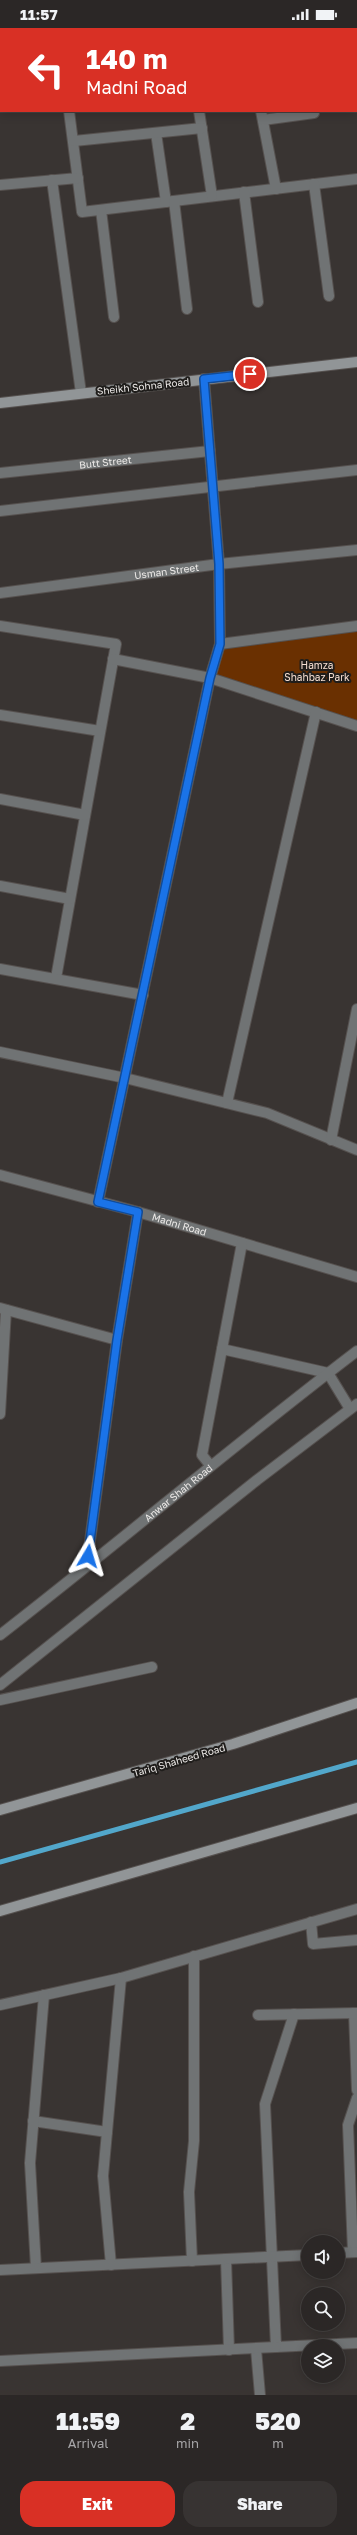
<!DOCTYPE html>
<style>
:root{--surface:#2b2726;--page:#373332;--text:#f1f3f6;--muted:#a6a5a7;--line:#474443;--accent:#d93025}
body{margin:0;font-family:"Golos Text",sans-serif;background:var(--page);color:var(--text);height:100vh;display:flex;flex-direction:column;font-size:15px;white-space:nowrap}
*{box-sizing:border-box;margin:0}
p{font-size:13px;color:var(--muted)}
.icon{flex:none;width:22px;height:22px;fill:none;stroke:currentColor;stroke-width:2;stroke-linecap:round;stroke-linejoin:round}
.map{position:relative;height:2367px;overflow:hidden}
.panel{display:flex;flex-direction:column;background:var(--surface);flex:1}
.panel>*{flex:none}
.guide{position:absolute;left:0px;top:0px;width:357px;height:84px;box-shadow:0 2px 10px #0003,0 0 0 1px var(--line);background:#d93025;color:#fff;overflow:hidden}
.controls{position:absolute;left:301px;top:2207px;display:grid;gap:8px}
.controls a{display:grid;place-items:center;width:44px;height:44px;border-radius:50%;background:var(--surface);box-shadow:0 2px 10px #0003,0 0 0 1px var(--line);font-size:20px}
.pin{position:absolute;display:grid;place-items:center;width:34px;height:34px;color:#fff;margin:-17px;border:2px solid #fff;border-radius:50%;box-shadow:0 1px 4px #0007}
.me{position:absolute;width:44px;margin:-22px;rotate:7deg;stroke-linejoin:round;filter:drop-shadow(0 0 3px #0008)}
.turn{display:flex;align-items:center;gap:14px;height:84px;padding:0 20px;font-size:18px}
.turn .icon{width:52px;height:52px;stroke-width:2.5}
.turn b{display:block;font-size:28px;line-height:34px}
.eta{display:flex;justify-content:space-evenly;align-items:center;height:68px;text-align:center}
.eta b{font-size:24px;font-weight:800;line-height:28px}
.primary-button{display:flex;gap:8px;margin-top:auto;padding:8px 20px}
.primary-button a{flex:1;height:46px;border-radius:16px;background:var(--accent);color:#fff;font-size:16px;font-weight:800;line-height:46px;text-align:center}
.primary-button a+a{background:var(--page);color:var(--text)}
.status{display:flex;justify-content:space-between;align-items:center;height:28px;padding:0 20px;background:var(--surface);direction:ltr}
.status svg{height:11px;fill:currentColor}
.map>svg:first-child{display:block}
.green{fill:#6a3001}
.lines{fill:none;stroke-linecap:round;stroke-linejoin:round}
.stream{stroke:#52a7cb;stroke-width:5}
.street-casing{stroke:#56514f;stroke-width:12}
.secondary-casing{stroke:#56514f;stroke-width:12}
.street{stroke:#707374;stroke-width:10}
.secondary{stroke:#919597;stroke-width:10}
.route-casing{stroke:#114b97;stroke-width:10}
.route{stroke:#1a73e8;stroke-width:7}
.labels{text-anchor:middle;stroke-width:4;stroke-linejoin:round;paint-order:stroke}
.street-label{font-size:10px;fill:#edeae8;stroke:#1f1d1b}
.park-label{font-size:10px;fill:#f5ded1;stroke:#1f1d1b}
</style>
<div class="status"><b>11:57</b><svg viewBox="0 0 49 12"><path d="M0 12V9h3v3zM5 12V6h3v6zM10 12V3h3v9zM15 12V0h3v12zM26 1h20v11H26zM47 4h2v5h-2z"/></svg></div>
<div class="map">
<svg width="357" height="2367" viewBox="0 0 357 2367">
<rect width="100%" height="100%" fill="#393432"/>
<path class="green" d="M357,598V698L210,650L220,616Z"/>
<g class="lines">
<path class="stream" d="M0,1834L357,1734"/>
<defs>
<g id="street">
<path d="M53,0L54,1"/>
<path d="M228,0V1"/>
<path d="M302,0V1"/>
<path d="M0,73H1"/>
<path d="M69,83L82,184L357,151"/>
<path d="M199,83L212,168"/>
<path d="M261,83L276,161"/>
<path d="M263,92L314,85"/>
<path d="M156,105L166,174"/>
<path d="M74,113L202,100"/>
<path d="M52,152L81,365"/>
<path d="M314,156L329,268"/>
<path d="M0,157L78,150"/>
<path d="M244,164L258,274"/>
<path d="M174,173L187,281"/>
<path d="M101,182L114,289"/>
<path d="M204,351L219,536L220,616L210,650L357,698"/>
<path id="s1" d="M0,445L210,423"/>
<path d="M0,483L357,442"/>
<path id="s2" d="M0,565L219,536L357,522"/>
<path d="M0,598L116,616L56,950"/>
<path d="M220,616L357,598"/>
<path d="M0,687L100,703"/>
<path d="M0,771L85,787"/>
<path d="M0,858L70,871"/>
<path d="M0,941L143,967"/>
<path d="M0,1024L125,1050L267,1085L357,1122"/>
<path d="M227,1075L316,684"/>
<path d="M331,1112L357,981"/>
<path id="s3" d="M0,1147L138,1184L357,1249"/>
<path d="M98,1174L210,650L113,631"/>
<path d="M0,1280L117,1312"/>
<path d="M222,1321L328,1345L350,1381"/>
<path d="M0,1386L6,1282"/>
<path d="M210,1437L202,1427L242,1215"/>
<path d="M93,1535L88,1528L117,1312L138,1184"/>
<path id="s4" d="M0,1607C120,1514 236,1415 357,1323"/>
<path d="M0,1657L257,1452L357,1376"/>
<path d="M0,1672L152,1639"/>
<path d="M311,1894L313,1916L357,1912"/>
<path d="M0,1977L121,1950L357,1881"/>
<path d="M354,1985L357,2062"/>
<path d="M294,1986L265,2076L276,2319L357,2315"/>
<path d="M258,1987L357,1985"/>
<path d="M33,2093L107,2104"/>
<path d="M353,2224L348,2097L357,2070"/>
<path d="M338,2225L357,2224"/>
<path d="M226,2231L229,2322"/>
<path d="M192,2233L189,2164L194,2113V1928"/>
<path d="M111,2237L103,2148L121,1950"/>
<path d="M36,2240L30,2135L44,1967"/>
<path d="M0,2242L308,2227"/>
<path d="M256,2321L260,2367"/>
<path d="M0,2333L276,2319"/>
</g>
<path id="secondary" d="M0,375L357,334
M0,1782L233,1716L357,1675
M0,1883L357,1780"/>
</defs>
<use href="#street" class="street-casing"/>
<use href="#secondary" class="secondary-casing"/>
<use href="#street" class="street"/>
<use href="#secondary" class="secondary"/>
</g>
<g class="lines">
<defs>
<path id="route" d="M88,1528L117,1312L138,1184L98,1174L210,650L220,616L219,536L204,351L250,346"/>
</defs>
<use href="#route" class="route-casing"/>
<use href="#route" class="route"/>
</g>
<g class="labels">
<g class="street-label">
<text transform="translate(143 358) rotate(-6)" y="4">Sheikh Sohna Road</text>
<text dy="4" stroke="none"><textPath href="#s1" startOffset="106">Butt Street</textPath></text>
<text dy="4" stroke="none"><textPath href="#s2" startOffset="168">Usman Street</textPath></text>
<text dy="4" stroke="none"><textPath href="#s3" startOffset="186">Madni Road</textPath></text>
<text dy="4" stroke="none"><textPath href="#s4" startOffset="228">Anwar Shah Road</textPath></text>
<text transform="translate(179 1732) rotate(-16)" y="4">Tariq Shaheed Road</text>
</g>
<g class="park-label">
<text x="317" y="641">Hamza<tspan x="317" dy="12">Shahbaz Park</tspan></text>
</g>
</g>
</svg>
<div class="controls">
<a><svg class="icon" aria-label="sound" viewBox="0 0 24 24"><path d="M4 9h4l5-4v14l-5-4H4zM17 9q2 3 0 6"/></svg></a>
<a><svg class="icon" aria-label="search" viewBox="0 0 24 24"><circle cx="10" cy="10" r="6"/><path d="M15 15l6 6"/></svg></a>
<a><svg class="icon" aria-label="layers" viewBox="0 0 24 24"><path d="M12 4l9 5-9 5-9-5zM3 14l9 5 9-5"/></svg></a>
</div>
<div class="pin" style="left:250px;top:346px;background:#d93025"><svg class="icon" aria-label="arrive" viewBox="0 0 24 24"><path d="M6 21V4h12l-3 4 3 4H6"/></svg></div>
<svg class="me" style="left:88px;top:1528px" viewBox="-20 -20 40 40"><path d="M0-17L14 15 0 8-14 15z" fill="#1a73e8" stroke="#fff" stroke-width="4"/></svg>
<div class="guide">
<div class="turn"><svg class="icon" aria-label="left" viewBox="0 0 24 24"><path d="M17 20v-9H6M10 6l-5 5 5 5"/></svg><div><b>140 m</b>Madni Road</div></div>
</div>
</div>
<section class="panel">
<div class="eta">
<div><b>11:59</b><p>Arrival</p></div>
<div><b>2</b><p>min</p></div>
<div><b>520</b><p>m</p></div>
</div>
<div class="primary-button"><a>Exit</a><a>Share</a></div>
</section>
